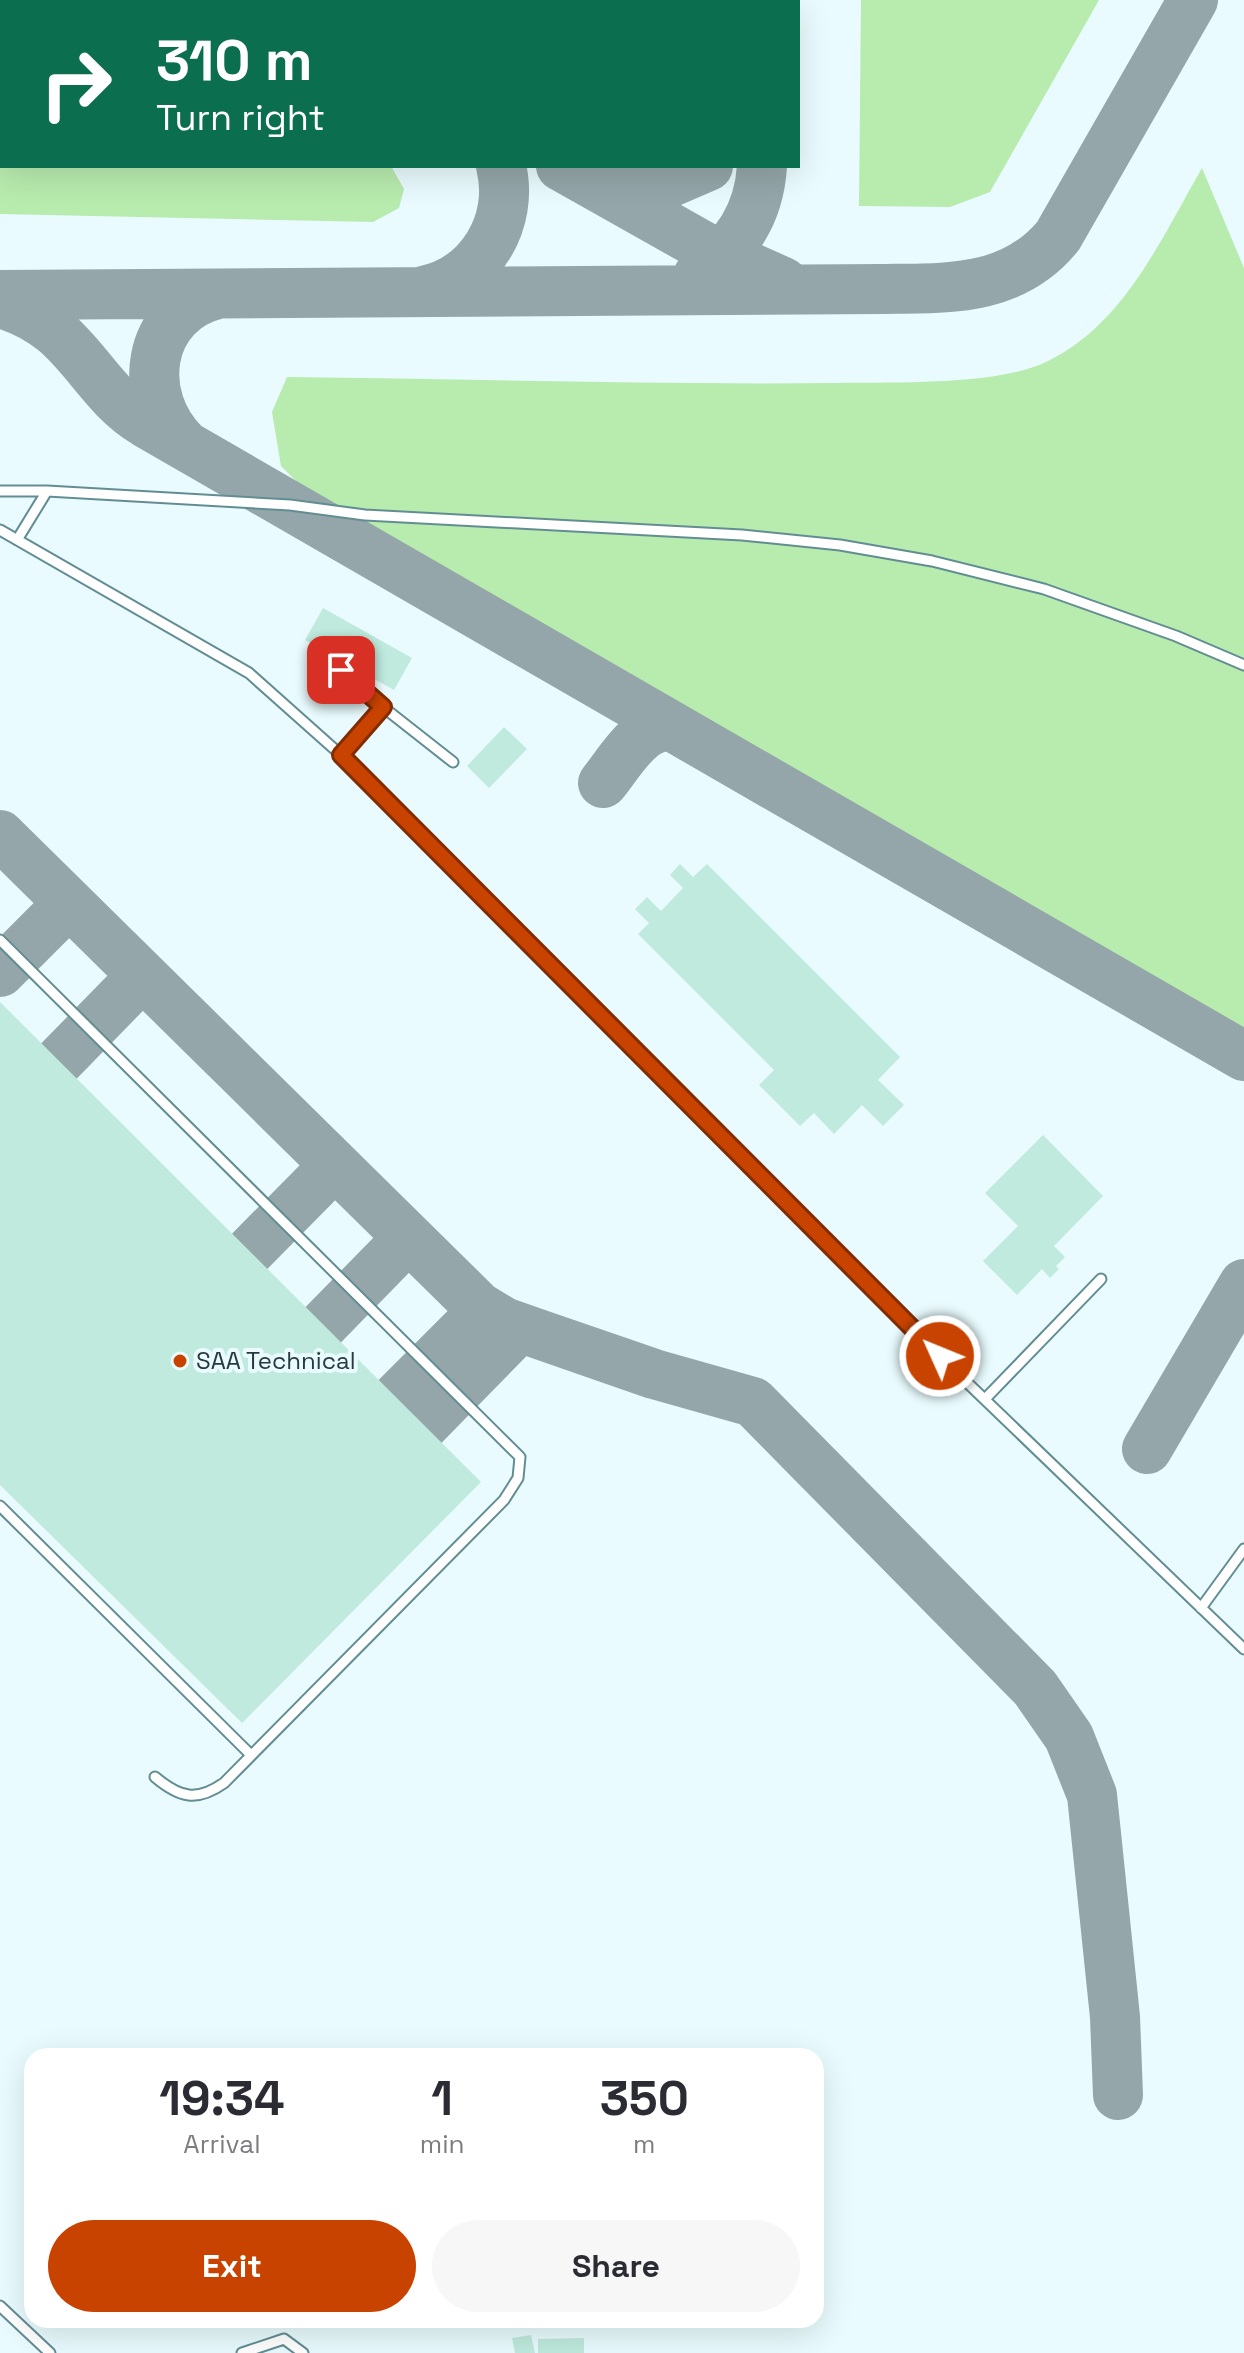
<!DOCTYPE html>
<style>
:root{--surface:#fff;--page:#f7f7f7;--text:#2b2b33;--muted:#7c7c81;--accent:#c94300}
body{margin:0;font-family:"Space Grotesk",sans-serif;background:var(--page);color:var(--text);height:100vh;display:flex;flex-direction:column;font-size:30px;white-space:nowrap}
*{box-sizing:border-box;margin:0}
p{font-size:26px;color:var(--muted)}
.icon{flex:none;width:44px;height:44px;fill:none;stroke:currentColor;stroke-width:2;stroke-linecap:round;stroke-linejoin:round}
.map{position:relative;flex:1;overflow:hidden}
.side{position:absolute;left:24px;top:2048px;width:800px;height:280px;display:flex;flex-direction:column;background:var(--surface);border-radius:24px;box-shadow:0 8px 32px #0002}
.side>*{flex:none}
.banner{position:absolute;left:0px;top:0px;width:800px;height:168px;box-shadow:0 8px 32px #0002;background:#0b6e4f;color:#fff;overflow:hidden}
.pin{position:absolute;display:grid;place-items:center;width:68px;height:68px;color:#fff;margin:-34px;border-radius:16px;box-shadow:0 4px 12px #0006}
.me{position:absolute;width:88px;margin:-44px;rotate:314deg;stroke-linejoin:round;filter:drop-shadow(0 0 6px #0008)}
.turn{display:flex;align-items:center;gap:28px;height:168px;padding:0 24px;font-size:36px}
.turn .icon{width:104px;height:104px;stroke-width:2.5}
.turn b{display:block;font-size:56px;line-height:68px}
.eta{display:flex;justify-content:space-evenly;align-items:center;height:136px;text-align:center}
.eta b{font-size:48px;font-weight:600;line-height:56px}
.primary-button{display:flex;gap:16px;margin-top:auto;padding:16px 24px}
.primary-button a{flex:1;height:92px;border-radius:48px;background:var(--accent);color:#fff;font-size:32px;font-weight:600;line-height:92px;text-align:center}
.primary-button a+a{background:var(--page);color:var(--text)}
.map>svg:first-child{display:block}
.green{fill:#b8ebae}
.lines{fill:none;stroke-linecap:round;stroke-linejoin:round}
.taxiway{stroke:#94a6a9;stroke-width:50}
.building{fill:#bfeadd}
.lane-casing{stroke:#628d93;stroke-width:13}
.lane{stroke:#fff;stroke-width:9}
.route-casing{stroke:#832c00;stroke-width:20}
.route{stroke:#c94300;stroke-width:14}
.poi-dot{fill:#c94300;stroke:#e9fbfe;stroke-width:3}
.labels{text-anchor:middle;stroke-width:8;stroke-linejoin:round;paint-order:stroke}
.poi-label{font-size:24px;fill:#283a3d;stroke:#e9fbfe;text-anchor:start}
</style>
<div class="map">
<svg width="1244" height="2353" viewBox="0 0 1244 2353">
<rect width="100%" height="100%" fill="#e9fbfe"/>
<path class="green" d="M0,0L102,2H2V166H391L404,189L399,208L373,222L0,214Z
M861,0H1099L990,192L950,207L859,206Z
M1202,168L1244,268V1028C927,849 610,671 298,483L281,466L272,412L287,377C470,379 654,385 837,383C893,382 996,386 1046,362C1124,325 1161,239 1202,168Z"/>
<g class="lines">
<path class="taxiway" d="M271,0L274,2
M762,0V2
M561,166L703,246L783,282
M600,185L657,188L708,166
M698,276C736,247 759,215 762,166
M423,291C480,280 515,222 501,166
M0,295L882,289C948,288 1012,292 1058,236L1193,0
M0,303C79,325 87,387 146,423L1244,1056
M185,445C135,397 146,311 218,294
M603,783C621,761 641,722 673,727
M0,835L479,1307L504,1322L547,1337L654,1374L753,1402L1035,1688L1069,1737L1092,1795L1115,2017L1118,2095
M0,972L69,903
M59,1061L142,976
M250,1251L335,1165
M323,1325L408,1238
M396,1398L484,1310
M424,1425L519,1328
M1147,1449L1244,1284"/>
</g>
<path class="building" d="M323,608L412,658L394,690L305,640Z
M504,727L527,749L489,788L467,766Z
M680,864L693,877L707,864L900,1057L878,1080L904,1105L883,1126L862,1105L834,1134L814,1113L800,1126L759,1085L774,1070L638,934L649,923L635,909L647,897L661,911L683,888L670,875Z
M0,1002L481,1482L242,1723L0,1485Z
M1043,1135L1103,1196L1054,1246L1065,1257L1056,1266L1059,1269L1050,1278L1042,1269L1017,1295L983,1261L1018,1226L985,1193Z
M531,2335L535,2353H515L512,2338Z
M584,2338V2353H538V2339Z"/>
<g class="lines">
<defs>
<path id="lane" d="M0,491H47
M0,530L249,673L341,755L874,1293L1244,1649
M17,540L47,491L290,505L365,515L742,535L840,545L932,561L1044,589L1176,636L1244,665
M341,670L383,707
M341,755L383,707L453,762
M0,940L520,1457L518,1478L504,1500L224,1783C197,1802 180,1798 155,1777
M985,1399L1101,1279
M0,1506L251,1755
M1201,1608L1244,1549
M0,2306L50,2353
M242,2353L284,2339L303,2353"/>
</defs>
<use href="#lane" class="lane-casing"/>
<use href="#lane" class="lane"/>
</g>
<g class="lines">
<defs>
<path id="route" d="M341,670L383,707L341,755L940,1356"/>
</defs>
<use href="#route" class="route-casing"/>
<use href="#route" class="route"/>
</g>
<circle class="poi-dot" cx="180" cy="1361" r="8"/>
<g class="labels">
<g class="poi-label">
<text x="196" y="1369">SAA Technical</text>
</g>
</g>
</svg>
<div class="pin" style="left:341px;top:670px;background:#d93025"><svg class="icon" aria-label="arrive" viewBox="0 0 24 24"><path d="M6 21V4h12l-3 4 3 4H6"/></svg></div>
<svg class="me" style="left:940px;top:1356px" viewBox="-20 -20 40 40"><circle r="17" fill="#c94300" stroke="#fff" stroke-width="3"/><path d="M0-11L8 9 0 5-8 9z" fill="#fff"/></svg>
<div class="banner">
<div class="turn"><svg class="icon" aria-label="right" viewBox="0 0 24 24"><path d="M7 20v-9h11M14 6l5 5-5 5"/></svg><div><b>310 m</b>Turn right</div></div>
</div>
<section class="side">
<div class="eta">
<div><b>19:34</b><p>Arrival</p></div>
<div><b>1</b><p>min</p></div>
<div><b>350</b><p>m</p></div>
</div>
<div class="primary-button"><a>Exit</a><a>Share</a></div>
</section>
</div>
